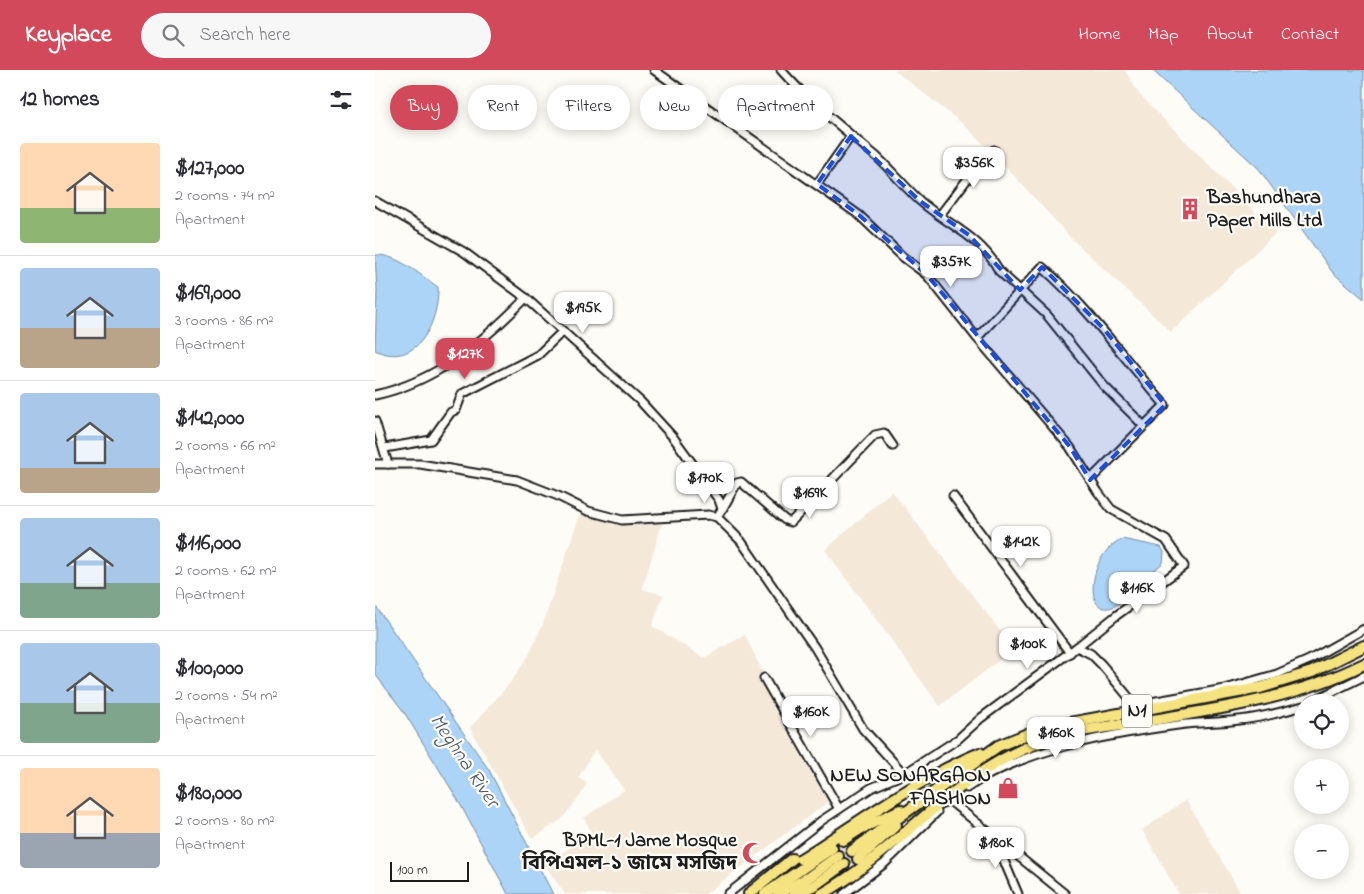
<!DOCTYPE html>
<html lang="en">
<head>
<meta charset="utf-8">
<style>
  :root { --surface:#fff; --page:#f7f7f7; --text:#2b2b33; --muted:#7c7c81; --line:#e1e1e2; --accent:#d1495b }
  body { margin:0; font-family:"Indie Flower","Noto Sans Bengali",sans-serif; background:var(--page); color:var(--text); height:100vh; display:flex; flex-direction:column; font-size:19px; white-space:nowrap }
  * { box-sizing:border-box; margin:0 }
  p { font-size:16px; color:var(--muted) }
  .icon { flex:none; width:28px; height:28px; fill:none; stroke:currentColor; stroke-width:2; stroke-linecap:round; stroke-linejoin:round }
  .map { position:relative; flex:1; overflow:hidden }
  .details { display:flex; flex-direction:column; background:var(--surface); width:375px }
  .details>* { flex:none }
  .guide { position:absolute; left:15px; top:15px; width:475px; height:45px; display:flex; gap:10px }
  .controls { position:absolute; left:919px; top:624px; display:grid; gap:10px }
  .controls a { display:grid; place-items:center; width:55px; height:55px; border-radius:50%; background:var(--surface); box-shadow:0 2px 12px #0003; font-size:25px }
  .scale { position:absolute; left:15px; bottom:12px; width:79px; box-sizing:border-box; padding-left:5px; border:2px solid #1c1c1c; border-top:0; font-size:14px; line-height:18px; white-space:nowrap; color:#1c1c1c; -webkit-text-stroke:4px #fdfcf7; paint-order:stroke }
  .price { position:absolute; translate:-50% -42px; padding:0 11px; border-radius:10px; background:#fff; color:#222; font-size:16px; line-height:32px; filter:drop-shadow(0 1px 2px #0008) }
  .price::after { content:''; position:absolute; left:50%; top:30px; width:15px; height:11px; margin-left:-8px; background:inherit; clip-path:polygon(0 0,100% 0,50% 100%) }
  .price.active { background:var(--accent); color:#fff }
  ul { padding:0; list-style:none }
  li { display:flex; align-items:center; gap:15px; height:125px; padding:0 20px }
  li+li { border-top:1px solid var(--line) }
  li span { display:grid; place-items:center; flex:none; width:140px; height:100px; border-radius:5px; color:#555 }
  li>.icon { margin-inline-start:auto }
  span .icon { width:60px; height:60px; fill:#fffc; stroke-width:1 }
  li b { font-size:21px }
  h2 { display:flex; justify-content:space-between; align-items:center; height:60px; padding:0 20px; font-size:21px }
  .pill { padding:0 18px; border-radius:22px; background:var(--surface); box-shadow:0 2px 12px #0003; font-size:18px; line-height:45px }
  .pill.active { background:var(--accent); color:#fff }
  header { display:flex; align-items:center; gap:30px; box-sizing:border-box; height:70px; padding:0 25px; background:var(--accent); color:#fff }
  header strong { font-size:24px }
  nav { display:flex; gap:28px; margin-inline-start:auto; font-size:18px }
  .search { width:350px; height:45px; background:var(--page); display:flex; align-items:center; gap:12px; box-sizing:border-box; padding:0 18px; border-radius:28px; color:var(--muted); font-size:19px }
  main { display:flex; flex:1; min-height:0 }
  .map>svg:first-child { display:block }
</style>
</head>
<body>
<header>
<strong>Keyplace</strong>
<div class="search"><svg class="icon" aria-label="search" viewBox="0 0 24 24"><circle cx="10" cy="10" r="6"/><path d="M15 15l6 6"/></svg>Search here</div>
<nav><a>Home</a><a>Map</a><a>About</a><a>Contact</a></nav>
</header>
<main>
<section class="details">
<h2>12 homes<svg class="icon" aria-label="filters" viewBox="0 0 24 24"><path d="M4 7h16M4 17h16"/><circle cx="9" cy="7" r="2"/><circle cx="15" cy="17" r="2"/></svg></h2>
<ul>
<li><span style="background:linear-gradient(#ffd9b3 65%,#8fb573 0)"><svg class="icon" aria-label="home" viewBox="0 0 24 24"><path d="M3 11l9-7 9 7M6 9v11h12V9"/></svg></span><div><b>$127,000</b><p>2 rooms · 74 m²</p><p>Apartment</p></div></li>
<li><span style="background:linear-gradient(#a9c7e8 60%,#b9a48a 0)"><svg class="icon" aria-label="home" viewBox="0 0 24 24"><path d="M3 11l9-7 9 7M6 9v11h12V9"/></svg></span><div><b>$169,000</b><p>3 rooms · 86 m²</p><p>Apartment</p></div></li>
<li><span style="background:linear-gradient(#a9c7e8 75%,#b9a48a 0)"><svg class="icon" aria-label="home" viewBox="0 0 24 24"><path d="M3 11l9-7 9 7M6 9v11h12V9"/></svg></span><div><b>$142,000</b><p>2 rooms · 66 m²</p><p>Apartment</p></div></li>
<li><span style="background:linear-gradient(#a9c7e8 65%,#7fa58c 0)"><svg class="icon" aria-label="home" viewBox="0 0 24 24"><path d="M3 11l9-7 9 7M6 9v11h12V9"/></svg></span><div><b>$116,000</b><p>2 rooms · 62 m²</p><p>Apartment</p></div></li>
<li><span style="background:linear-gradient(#a9c7e8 60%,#7fa58c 0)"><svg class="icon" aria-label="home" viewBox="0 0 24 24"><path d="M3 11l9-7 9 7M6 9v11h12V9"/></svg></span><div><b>$100,000</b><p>2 rooms · 54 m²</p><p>Apartment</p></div></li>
<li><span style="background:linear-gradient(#ffd9b3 65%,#9aa5b1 0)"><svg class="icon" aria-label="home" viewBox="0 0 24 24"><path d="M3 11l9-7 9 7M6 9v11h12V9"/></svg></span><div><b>$180,000</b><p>2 rooms · 80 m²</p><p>Apartment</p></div></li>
</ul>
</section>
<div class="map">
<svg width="989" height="824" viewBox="0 0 989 824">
  <rect width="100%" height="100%" fill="#fdfcf7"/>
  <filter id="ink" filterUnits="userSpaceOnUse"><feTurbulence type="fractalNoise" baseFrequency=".02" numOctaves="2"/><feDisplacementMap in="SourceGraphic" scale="10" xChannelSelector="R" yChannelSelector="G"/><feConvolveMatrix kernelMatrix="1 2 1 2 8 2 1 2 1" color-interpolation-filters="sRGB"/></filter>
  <g filter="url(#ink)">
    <g fill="#f4e8d8">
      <polygon points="519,0 750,0 764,24 901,163 796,262 697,169 617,82 588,54"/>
      <polygon points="517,421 639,579 565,636 450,480"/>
      <polygon points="206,441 240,445 237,455 287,454 267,519 288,525 277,556 329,588 370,565 402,632 398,637 453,732 330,824 190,824 170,795 216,762 209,748 249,720 220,679 203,708 212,713 205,726 187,749 159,768 156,767 95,658 136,612 155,583 169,551"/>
      <polygon points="811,730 865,822 864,824 804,824 767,760"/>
    </g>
    <g fill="#acd4f6" stroke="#728a9f">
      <polygon points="777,0 989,0 989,229 958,203 884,99"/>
      <path d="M0 185C22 184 45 205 63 217 64 252 42 300 0 280L2 220Z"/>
      <path d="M747 469 786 477 789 482 788 493C778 501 767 509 758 518 753 523 749 531 742 535 707 554 712 483 747 469Z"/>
      <polygon points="0,535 114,700 178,824 133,824 83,730 29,642 0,604"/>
    </g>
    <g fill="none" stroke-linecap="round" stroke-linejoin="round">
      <g stroke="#dbdad6" stroke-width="10" stroke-dasharray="10 5" stroke-linecap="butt">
        <polyline points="460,781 471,773"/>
        <polyline points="469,794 480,785"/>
      </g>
      <g stroke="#1c1c1c" stroke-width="11">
        <g id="minor">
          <polyline points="279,0 484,145 528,187 552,205 602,268 695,377 723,422 736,439 791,470 809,496 742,545 702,577"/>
          <path d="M406 0C435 33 469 59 502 87 517 101 530 117 545 131 571 154 607 167 624 201L672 245 729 316 769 356"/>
          <polyline points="442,114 476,66"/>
          <polyline points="0,131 89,182 151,228 266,332 298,367 344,430 347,439 342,447"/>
          <polyline points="565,145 600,99 619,80"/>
          <path d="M602 268 667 197C714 238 749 289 790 335L715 410"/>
          <path d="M0 325C61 312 109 271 151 228"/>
          <polyline points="0,351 13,394"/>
          <polyline points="10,378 56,370 76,342 81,340 87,324 163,285 188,261"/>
          <polyline points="0,394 45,394 142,410 183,426 213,441 247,450 333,445 342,447 366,471 440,578 488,659 529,704"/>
          <polyline points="578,426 695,583"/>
          <polyline points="348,438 362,413 366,412 410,450 416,452 500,365 509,363 518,376"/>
          <polyline points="389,608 464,739"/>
          <polyline points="936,632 989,606"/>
          <path d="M592 718C647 679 737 664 803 655 823 652 844 653 864 650 886 648 907 642 928 636"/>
          <polyline points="575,731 690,824"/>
          <polyline points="619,767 643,824"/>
          <polyline points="353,824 446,751 496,718 529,704 583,669 606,648 702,577 716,584 727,595 756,630 770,633 850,619 902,604 934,590 989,559"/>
          <polyline points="469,824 510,793 562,742"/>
        </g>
      </g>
      <g stroke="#1c1c1c" stroke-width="14">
        <g id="highway">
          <polyline points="468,770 485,759 525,740"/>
          <polyline points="477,781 623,676 660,661 695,653 885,618 937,602 989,576"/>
          <path d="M426 789C485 752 540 710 605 683"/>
          <polyline points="483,789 521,755"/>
          <polyline points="374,824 417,789"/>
          <polyline points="390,824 457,778"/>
          <polyline points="404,824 434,807 463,786"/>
          <polyline points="420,824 440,815 469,794"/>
          <path d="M447 824C524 781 578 704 663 673 693 661 727 658 759 653 837 640 917 630 989 594"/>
        </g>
      </g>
      <use href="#minor" stroke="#fdfcf7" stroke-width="7"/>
      <use href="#highway" stroke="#f5e382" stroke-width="10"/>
    </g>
  </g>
  <path fill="#1d4ed8" fill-opacity="0.2" stroke="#1d4ed8" stroke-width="4" stroke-dasharray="10 6" stroke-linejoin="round" d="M476 66 545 131 594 165 645 220 667 197 729 259 790 335 715 410 695 377 552 205 484 145 442 114Z"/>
  <defs>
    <g id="building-bare" transform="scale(1.725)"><path d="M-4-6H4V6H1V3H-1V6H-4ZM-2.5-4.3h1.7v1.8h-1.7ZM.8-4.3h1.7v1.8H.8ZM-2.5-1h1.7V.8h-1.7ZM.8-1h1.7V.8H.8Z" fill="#d1495b" stroke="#fdfcf7" stroke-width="2.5" paint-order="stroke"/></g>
    <g id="shop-bare" transform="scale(1.725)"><path d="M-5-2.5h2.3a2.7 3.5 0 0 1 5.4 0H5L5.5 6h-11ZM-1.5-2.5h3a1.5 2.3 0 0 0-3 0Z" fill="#d1495b" stroke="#fdfcf7" stroke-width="2.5" paint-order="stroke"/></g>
    <g id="mosque-bare" transform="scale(1.725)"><path d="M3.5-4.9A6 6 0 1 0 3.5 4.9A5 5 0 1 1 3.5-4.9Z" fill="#d1495b" stroke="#fdfcf7" stroke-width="2.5" paint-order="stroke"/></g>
  </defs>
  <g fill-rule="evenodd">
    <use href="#building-bare" x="815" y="139"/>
    <use href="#shop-bare" x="633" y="718"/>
    <use href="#mosque-bare" x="378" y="783"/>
  </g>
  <g text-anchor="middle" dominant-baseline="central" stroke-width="4.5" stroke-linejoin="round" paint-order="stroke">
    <rect fill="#fdfcf7" stroke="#605f5e" stroke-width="1" x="747" y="624.5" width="30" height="33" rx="4"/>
    <g font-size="19" font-weight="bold" fill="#1c1c1c">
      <text x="762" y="641">N1</text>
    </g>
    <g font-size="20" font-weight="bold" fill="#1c1c1c" stroke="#fdfcf7" text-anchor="end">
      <text x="832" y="128" text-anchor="start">Bashundhara<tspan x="832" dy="23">Paper Mills Ltd</tspan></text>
      <text x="616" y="706">NEW SONARGAON<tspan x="616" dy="23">FASHION</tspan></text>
      <text x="362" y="771">BPML-1 Jame Mosque<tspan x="362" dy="23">বিপিএমল-১ জামে মসজিদ</tspan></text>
    </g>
    <g font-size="21" font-style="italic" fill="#4e5c68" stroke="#fdfcf7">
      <text transform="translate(89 691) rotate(56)">Meghna River</text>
    </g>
  </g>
</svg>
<div class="controls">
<a><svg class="icon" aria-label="locate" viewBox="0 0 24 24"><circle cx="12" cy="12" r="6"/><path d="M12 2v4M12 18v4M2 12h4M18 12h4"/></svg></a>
<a>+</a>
<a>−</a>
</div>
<div class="scale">100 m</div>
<b class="price" style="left:599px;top:119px">$356K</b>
<b class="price" style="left:576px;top:218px">$357K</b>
<b class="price" style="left:208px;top:264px">$195K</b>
<b class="price active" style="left:90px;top:310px">$127K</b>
<b class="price" style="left:330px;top:434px">$170K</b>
<b class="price" style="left:435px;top:449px">$169K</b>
<b class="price" style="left:646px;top:498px">$142K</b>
<b class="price" style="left:762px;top:544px">$116K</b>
<b class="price" style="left:653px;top:600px">$100K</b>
<b class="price" style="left:436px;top:668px">$160K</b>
<b class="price" style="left:681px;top:689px">$160K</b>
<b class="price" style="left:621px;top:799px">$180K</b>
<div class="guide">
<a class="pill active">Buy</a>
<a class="pill">Rent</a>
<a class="pill">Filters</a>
<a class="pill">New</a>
<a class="pill">Apartment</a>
</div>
</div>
</main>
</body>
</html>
